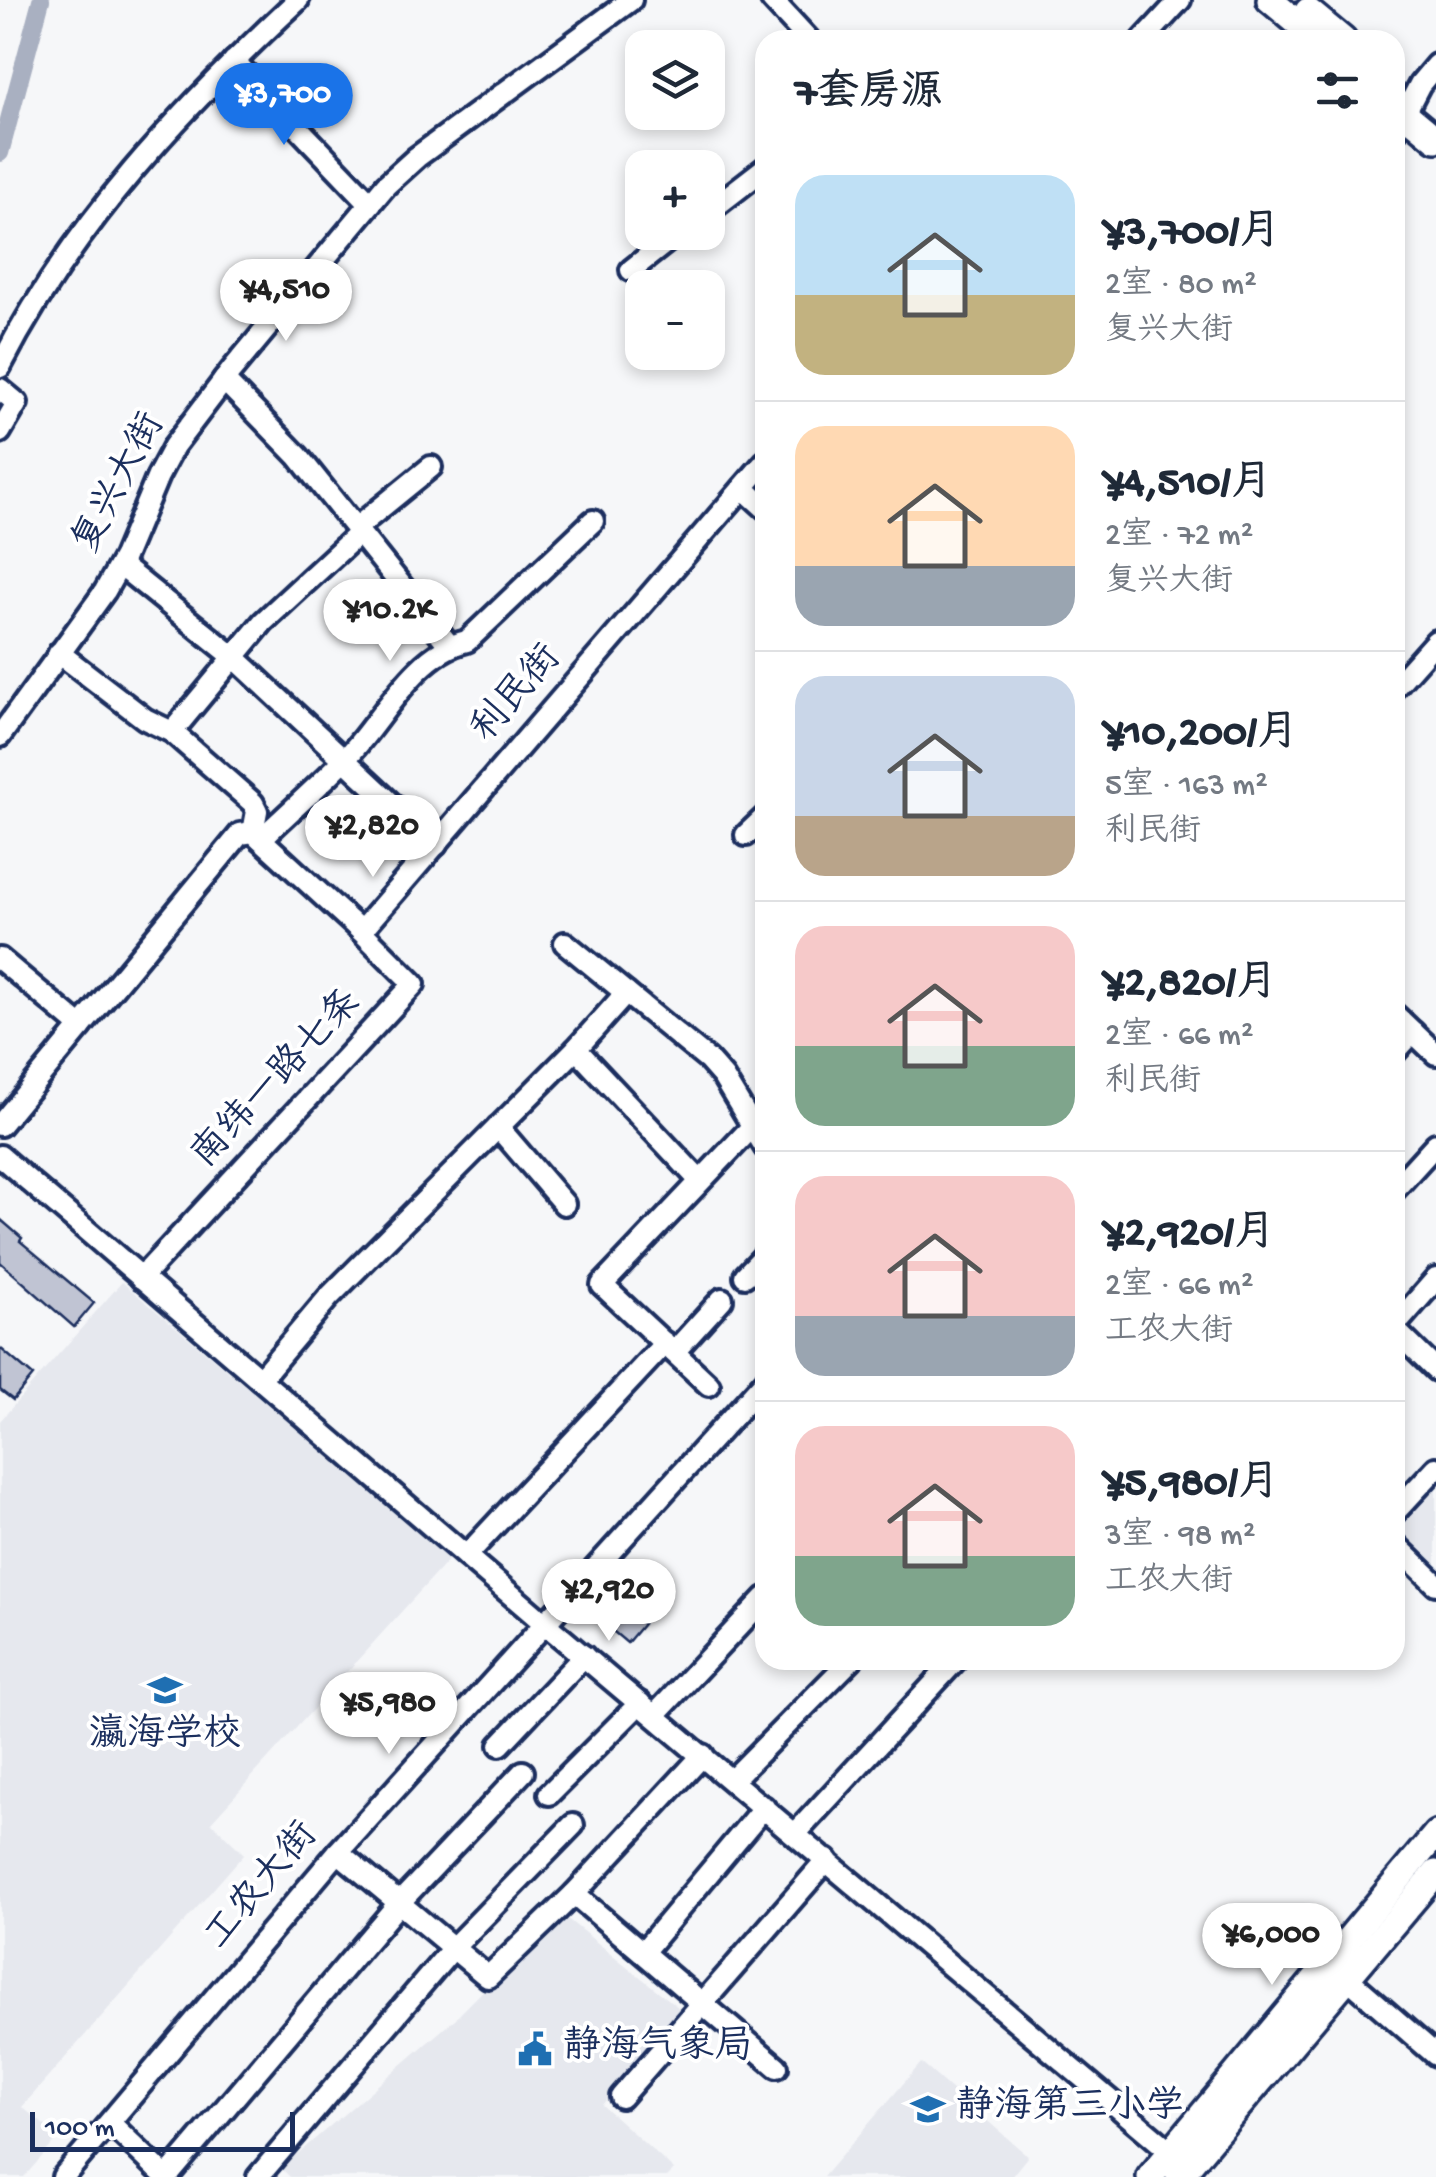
<!DOCTYPE html>
<html lang="zh">
<head>
<meta charset="utf-8">
<style>
  :root { --surface:#fff; --page:#f2f2f3; --text:#1f2937; --muted:#747a83; --line:#e0e1e3; --accent:#1a73e8 }
  body { margin:0; font-family:"Gochi Hand","LXGW WenKai TC",sans-serif; background:var(--page); color:var(--text); height:100vh; display:flex; flex-direction:column; font-size:38px; white-space:nowrap }
  * { box-sizing:border-box; margin:0 }
  p { font-size:32px; color:var(--muted) }
  .icon { flex:none; width:55px; height:55px; fill:none; stroke:currentColor; stroke-width:2; stroke-linecap:round; stroke-linejoin:round }
  .map { position:relative; flex:1; overflow:hidden }
  .sheet { position:absolute; left:755px; top:30px; width:650px; height:1640px; display:flex; flex-direction:column; background:var(--surface); border-radius:30px; box-shadow:0 5px 15px #0003 }
  .sheet>* { flex:none }
  .buttons { position:absolute; left:625px; top:30px; display:grid; gap:20px }
  .buttons a { display:grid; place-items:center; width:100px; height:100px; border-radius:20px; background:var(--surface); box-shadow:0 5px 15px #0003; font-size:50px }
  .scale { position:absolute; left:30px; bottom:25px; width:265px; box-sizing:border-box; padding-left:10px; border:5px solid #1b2f5e; border-top:0; font-size:28px; line-height:35px; white-space:nowrap; color:#1b2f5e; -webkit-text-stroke:8px #fff; paint-order:stroke }
  .price { position:absolute; translate:-50% -85px; padding:0 22px; border-radius:35px; background:#fff; color:#222; font-size:32px; line-height:65px; filter:drop-shadow(0 2px 5px #0008) }
  .price::after { content:''; position:absolute; left:50%; top:60px; width:30px; height:22px; margin-left:-15px; background:inherit; clip-path:polygon(0 0,100% 0,50% 100%) }
  .price.selected { background:var(--accent); color:#fff }
  ul { padding:0; list-style:none }
  li { display:flex; align-items:center; gap:30px; height:250px; padding:0 40px }
  li+li { border-top:2px solid var(--line) }
  li span { display:grid; place-items:center; flex:none; width:280px; height:200px; border-radius:30px; color:#555 }
  li>.icon { margin-inline-start:auto }
  span .icon { width:120px; height:120px; fill:#fffc; stroke-width:1 }
  li b { font-size:42px }
  h2 { display:flex; justify-content:space-between; align-items:center; height:120px; padding:0 40px; font-size:42px }
  .map>svg:first-child { display:block }
</style>
</head>
<body>
<div class="map">
<svg width="1436" height="2177" viewBox="0 0 1436 2177">
  <rect width="100%" height="100%" fill="#f6f7f9"/>
  <filter id="ink" filterUnits="userSpaceOnUse"><feTurbulence type="fractalNoise" baseFrequency=".01" numOctaves="2"/><feDisplacementMap in="SourceGraphic" scale="20" xChannelSelector="R" yChannelSelector="G"/><feConvolveMatrix kernelMatrix="1 2 1 2 8 2 1 2 1" color-interpolation-filters="sRGB"/></filter>
  <g filter="url(#ink)">
    <g fill="#e6e8ee">
      <polygon points="122,1282 450,1558 211,1822 244,1854 22,2107 59,2137 24,2177 0,2177 0,1421"/>
      <polygon points="1436,1480 1436,1577 1395,1538 1395,1524"/>
      <polygon points="560,1913 683,2011 602,2105 674,2170 667,2177 290,2177 281,2168 455,2019"/>
      <polygon points="921,2063 1028,2156 1011,2177 823,2177"/>
    </g>
    <g fill="none" stroke-linecap="round" stroke-linejoin="round">
      <polyline stroke="#a9b0c1" stroke-width="18" points="0,153 41,0"/>
    </g>
    <g fill="#c0c4d3" stroke="#1b2f5e" stroke-width="2.5">
      <polygon points="0,1219 22,1238 20,1241 94,1303 74,1327 0,1262"/>
      <polygon points="0,1348 33,1376 13,1400 0,1390"/>
      <polygon points="597,1586 643,1624 627,1643 582,1605"/>
    </g>
    <g fill="none" stroke-linecap="round" stroke-linejoin="round">
      <g stroke="#1b2f5e" stroke-width="28">
        <g id="minor">
          <polyline points="772,0 809,40"/>
          <polyline points="1143,40 1180,0"/>
          <polyline points="234,61 369,202"/>
          <polyline points="1395,132 1420,84 1436,65"/>
          <polyline points="708,212 765,168"/>
          <polyline points="631,270 679,232"/>
          <path d="M0 367C72 225 183 107 298 0"/>
          <polyline points="224,380 298,456 449,645"/>
          <polyline points="0,389 17,403 0,432"/>
          <polyline points="743,488 765,508"/>
          <polyline points="356,528 431,467"/>
          <polyline points="120,565 234,657 436,845"/>
          <polyline points="59,653 145,719 172,732 253,803 257,811 253,832"/>
          <polyline points="1395,687 1436,641"/>
          <polyline points="172,732 263,622 359,533"/>
          <polyline points="0,736 105,591 124,557 158,476 174,446 231,371 386,185 417,157 631,0"/>
          <polyline points="746,835 765,817"/>
          <path d="M261 839C289 812 319 786 346 758 382 721 414 653 467 641L593 521"/>
          <polyline points="565,943 708,1060 723,1077 765,1147"/>
          <polyline points="0,959 81,1027"/>
          <polyline points="1395,1015 1436,1054"/>
          <polyline points="576,1049 700,1181"/>
          <polyline points="1395,1052 1413,1032"/>
          <polyline points="0,1125 240,834 253,832 361,931 765,462"/>
          <polyline points="498,1127 564,1204"/>
          <polyline points="0,1156 544,1623 1183,2162"/>
          <polyline points="1395,1189 1436,1144"/>
          <polyline points="745,1276 765,1255"/>
          <polyline points="141,1278 414,984 361,931"/>
          <polyline points="1401,1319 1436,1279"/>
          <polyline points="1395,1330 1436,1370"/>
          <polyline points="674,1352 722,1299"/>
          <polyline points="260,1379 328,1298 576,1049 626,993"/>
          <polyline points="709,1385 602,1285 751,1128"/>
          <polyline points="1395,1512 1436,1468"/>
          <polyline points="1395,1544 1436,1584"/>
          <polyline points="466,1556 665,1343"/>
          <polyline points="655,1715 765,1598"/>
          <polyline points="500,1745 584,1656"/>
          <polyline points="732,1780 851,1660"/>
          <polyline points="549,1794 640,1703"/>
          <polyline points="796,1833 956,1660"/>
          <polyline points="338,1852 488,1977 574,1894 703,1755"/>
          <polyline points="574,1894 777,2067"/>
          <polyline points="643,1952 764,1807"/>
          <polyline points="1338,1970 1436,2055"/>
          <polyline points="621,2097 827,1860"/>
          <polyline points="110,2123 166,2177"/>
          <polyline points="63,2177 338,1852 765,1381"/>
          <polyline points="167,2177 399,1903 523,1772"/>
          <polyline points="258,2177 453,1948 573,1825"/>
        </g>
      </g>
      <g stroke="#1b2f5e" stroke-width="32">
        <g id="major">
          <polyline points="1270,0 1318,40"/>
          <polyline points="1308,11 1343,40"/>
          <polyline points="1395,105 1436,139"/>
          <polyline points="1150,2177 1436,1834"/>
          <polyline points="1179,2177 1436,1873"/>
        </g>
      </g>
      <use href="#minor" stroke="#fff" stroke-width="20"/>
      <use href="#major" stroke="#fff" stroke-width="25"/>
    </g>
  </g>
  <defs>
    <g id="school-bare" transform="scale(2.7)"><path d="M0-5L7-2L0 1L-7-2ZM-4 1L0 2.5L4 1V4Q0 6-4 4Z" fill="#1f6fb2" stroke="#fff" stroke-width="2.5" paint-order="stroke"/></g>
    <g id="civic-bare" transform="scale(2.7)"><path d="M-.6-6.5H3V-4.5H.6V-3L4-1V1h2V6H-6V1h2V-1L-.6-3ZM-1.2 2.5V6h2.4V2.5Z" fill="#1f6fb2" stroke="#fff" stroke-width="2.5" paint-order="stroke"/></g>
  </defs>
  <g fill-rule="evenodd">
    <use href="#school-bare" x="165" y="1690"/>
    <use href="#civic-bare" x="535" y="2049"/>
    <use href="#school-bare" x="928" y="2109"/>
  </g>
  <g text-anchor="middle" dominant-baseline="central" stroke-width="8" stroke-linejoin="round" paint-order="stroke">
    <g font-size="38" fill="#1b2f5e" stroke="#fff">
      <text transform="translate(121 484) rotate(-62)">复兴大街</text>
      <text transform="translate(518 695) rotate(-49)">利民街</text>
      <text transform="translate(278 1080) rotate(-47)">南纬一路七条</text>
      <text transform="translate(263 1887) rotate(-50)">工农大街</text>
    </g>
    <g font-size="38" fill="#1b2f5e" stroke="#fff" text-anchor="start">
      <text x="165" y="1737" text-anchor="middle">瀛海学校</text>
      <text x="563" y="2049">静海气象局</text>
      <text x="956" y="2109">静海第三小学</text>
    </g>
  </g>
</svg>
<div class="buttons">
<a><svg class="icon" aria-label="layers" viewBox="0 0 24 24"><path d="M12 4l9 5-9 5-9-5zM3 14l9 5 9-5"/></svg></a>
<a>+</a>
<a>−</a>
</div>
<div class="scale">100 m</div>
<b class="price selected" style="left:284px;top:148px">¥3,700</b>
<b class="price" style="left:286px;top:344px">¥4,510</b>
<b class="price" style="left:390px;top:664px">¥10.2K</b>
<b class="price" style="left:373px;top:880px">¥2,820</b>
<b class="price" style="left:609px;top:1644px">¥2,920</b>
<b class="price" style="left:389px;top:1757px">¥5,980</b>
<b class="price" style="left:1272px;top:1988px">¥6,000</b>
<section class="sheet">
<h2>7套房源<svg class="icon" aria-label="filters" viewBox="0 0 24 24"><path d="M4 7h16M4 17h16"/><circle cx="9" cy="7" r="2"/><circle cx="15" cy="17" r="2"/></svg></h2>
<ul>
<li><span style="background:linear-gradient(#bfe0f5 60%,#c2b280 0)"><svg class="icon" aria-label="home" viewBox="0 0 24 24"><path d="M3 11l9-7 9 7M6 9v11h12V9"/></svg></span><div><b>¥3,700/月</b><p>2室 · 80 m²</p><p>复兴大街</p></div></li>
<li><span style="background:linear-gradient(#ffd9b3 70%,#9aa5b1 0)"><svg class="icon" aria-label="home" viewBox="0 0 24 24"><path d="M3 11l9-7 9 7M6 9v11h12V9"/></svg></span><div><b>¥4,510/月</b><p>2室 · 72 m²</p><p>复兴大街</p></div></li>
<li><span style="background:linear-gradient(#c9d6e8 70%,#b9a48a 0)"><svg class="icon" aria-label="home" viewBox="0 0 24 24"><path d="M3 11l9-7 9 7M6 9v11h12V9"/></svg></span><div><b>¥10,200/月</b><p>5室 · 163 m²</p><p>利民街</p></div></li>
<li><span style="background:linear-gradient(#f6c9c9 60%,#7fa58c 0)"><svg class="icon" aria-label="home" viewBox="0 0 24 24"><path d="M3 11l9-7 9 7M6 9v11h12V9"/></svg></span><div><b>¥2,820/月</b><p>2室 · 66 m²</p><p>利民街</p></div></li>
<li><span style="background:linear-gradient(#f6c9c9 70%,#9aa5b1 0)"><svg class="icon" aria-label="home" viewBox="0 0 24 24"><path d="M3 11l9-7 9 7M6 9v11h12V9"/></svg></span><div><b>¥2,920/月</b><p>2室 · 66 m²</p><p>工农大街</p></div></li>
<li><span style="background:linear-gradient(#f6c9c9 65%,#7fa58c 0)"><svg class="icon" aria-label="home" viewBox="0 0 24 24"><path d="M3 11l9-7 9 7M6 9v11h12V9"/></svg></span><div><b>¥5,980/月</b><p>3室 · 98 m²</p><p>工农大街</p></div></li>
</ul>
</section>
</div>
</body>
</html>
